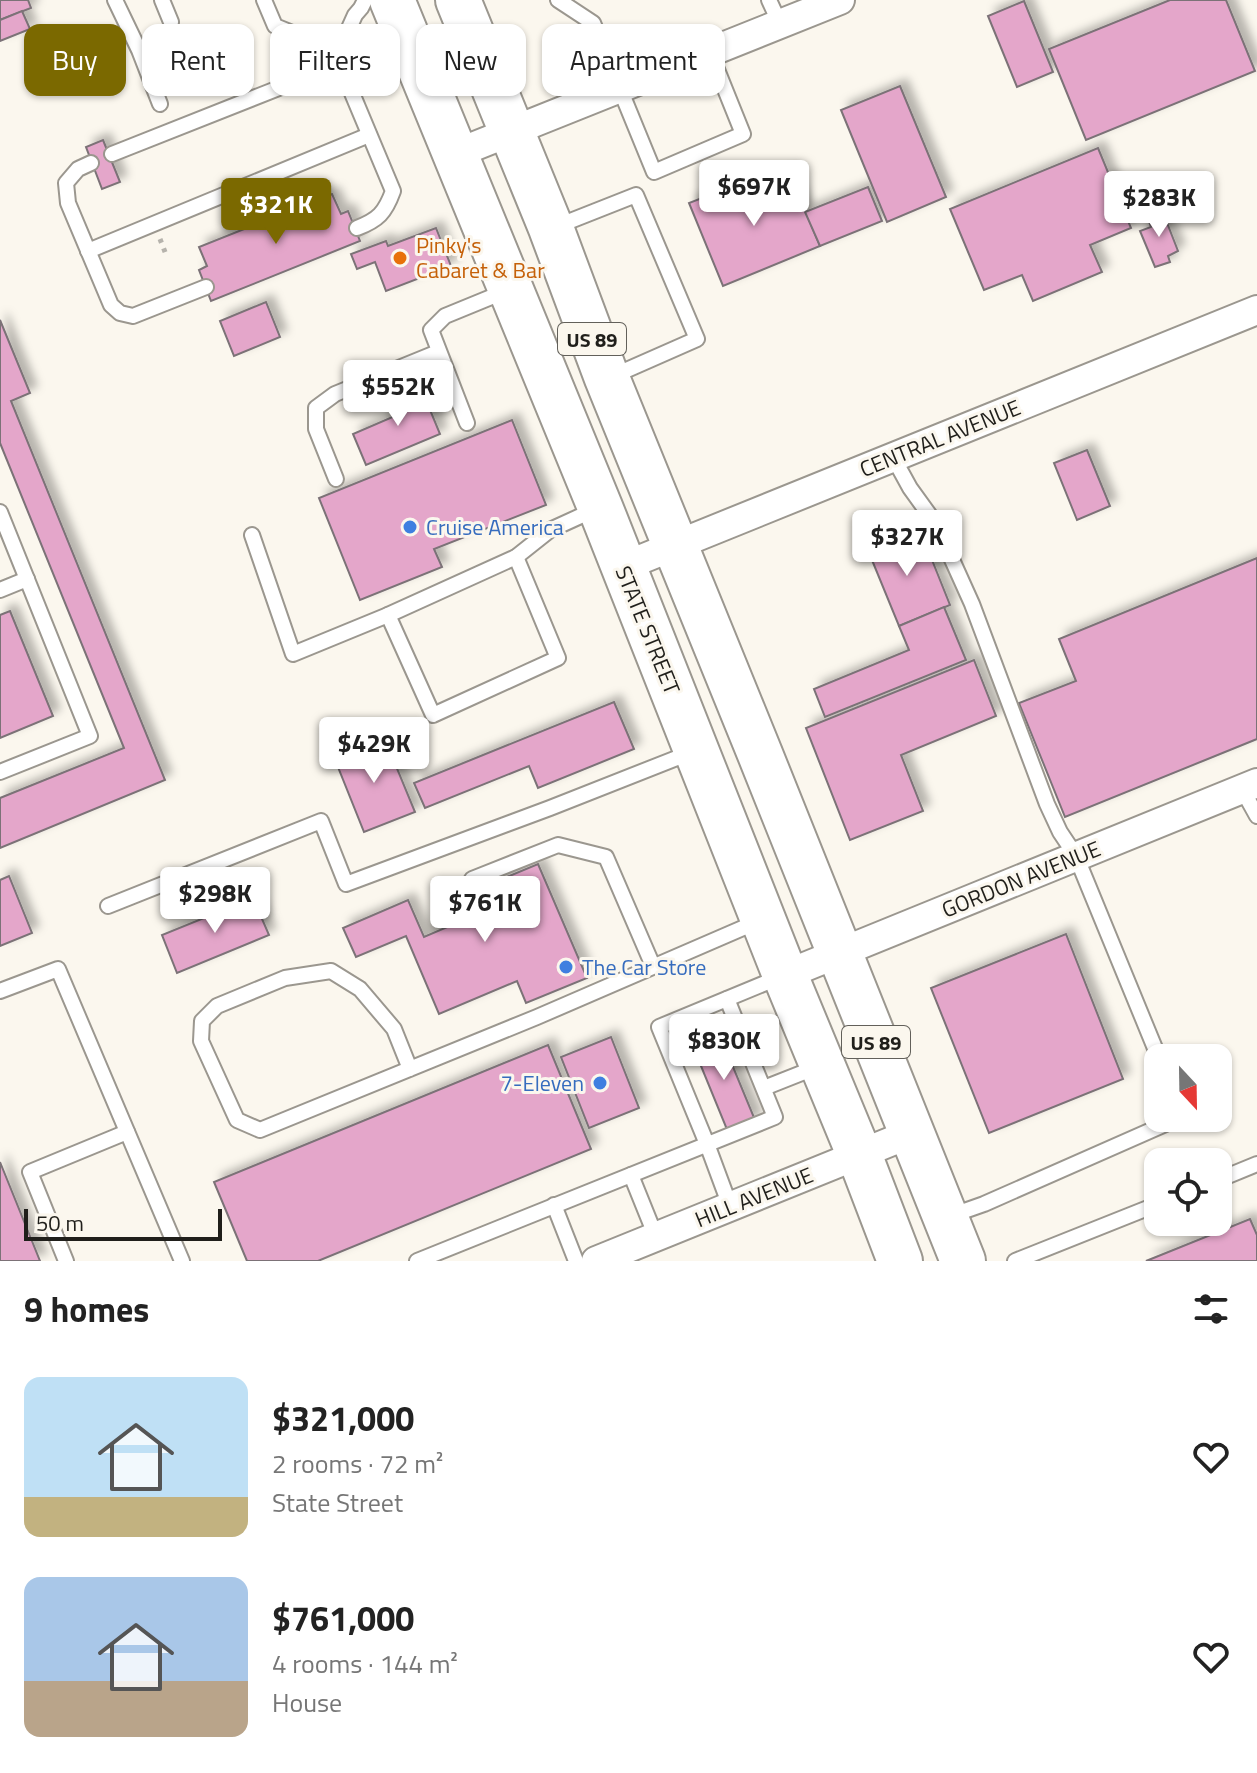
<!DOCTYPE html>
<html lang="en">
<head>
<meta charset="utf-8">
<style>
  :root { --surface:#fff; --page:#f6f6f6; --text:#222; --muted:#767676; --accent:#7b6900 }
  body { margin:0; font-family:"Titillium Web",sans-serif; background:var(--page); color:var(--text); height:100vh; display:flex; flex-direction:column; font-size:30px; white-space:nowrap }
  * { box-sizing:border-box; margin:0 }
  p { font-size:26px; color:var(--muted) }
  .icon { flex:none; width:44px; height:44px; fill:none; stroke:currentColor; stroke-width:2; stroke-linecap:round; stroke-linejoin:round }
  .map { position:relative; height:1261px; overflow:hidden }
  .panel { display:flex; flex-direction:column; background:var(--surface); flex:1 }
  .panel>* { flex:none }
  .top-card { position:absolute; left:24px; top:24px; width:800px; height:72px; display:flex; gap:16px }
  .needle { width:52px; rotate:158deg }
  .tools { position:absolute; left:1144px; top:1044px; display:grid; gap:16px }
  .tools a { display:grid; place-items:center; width:88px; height:88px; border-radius:16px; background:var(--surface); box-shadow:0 2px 6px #0004; font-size:40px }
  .scale { position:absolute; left:24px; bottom:20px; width:198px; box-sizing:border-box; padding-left:8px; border:4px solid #201f1b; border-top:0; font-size:22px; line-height:28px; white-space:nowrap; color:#201f1b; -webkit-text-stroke:6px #fbf7ee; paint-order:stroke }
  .price { position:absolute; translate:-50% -68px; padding:0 18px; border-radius:8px; background:#fff; color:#222; font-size:26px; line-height:52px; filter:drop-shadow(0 2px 4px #0008) }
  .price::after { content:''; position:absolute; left:50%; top:48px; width:24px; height:18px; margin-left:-12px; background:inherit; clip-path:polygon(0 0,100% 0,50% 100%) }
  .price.current { background:var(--accent); color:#fff }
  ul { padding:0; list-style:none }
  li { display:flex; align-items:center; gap:24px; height:200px; padding:0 24px }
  li span { display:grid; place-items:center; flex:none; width:224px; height:160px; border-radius:16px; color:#555 }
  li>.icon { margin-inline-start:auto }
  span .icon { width:96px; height:96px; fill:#fffc; stroke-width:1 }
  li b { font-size:34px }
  h2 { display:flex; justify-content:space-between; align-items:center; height:96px; padding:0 24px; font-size:34px }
  .tag { padding:0 28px; border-radius:16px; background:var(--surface); box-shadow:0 2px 6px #0004; font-size:28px; line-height:72px }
  .tag.current { background:var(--accent); color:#fff }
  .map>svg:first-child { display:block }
</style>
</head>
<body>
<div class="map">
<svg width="1257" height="1261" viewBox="0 0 1257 1261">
  <defs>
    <filter id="shadow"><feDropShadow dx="7" dy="-7" stdDeviation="4" flood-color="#0004"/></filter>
  </defs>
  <rect width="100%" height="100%" fill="#fbf7ee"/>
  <g fill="#e4a6ca" stroke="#7b7277" stroke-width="2" filter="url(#shadow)">
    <polygon points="0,0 28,0 31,8 0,20"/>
    <polygon points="1170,0 1226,0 1255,71 1086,140 1049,49"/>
    <polygon points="1024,1 1053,72 1017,87 988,16"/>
    <polygon points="22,11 30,29 0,41 0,20"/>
    <polygon points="900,86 946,197 887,222 841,110"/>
    <polygon points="103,140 120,182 102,189 86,147"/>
    <polygon points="1098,148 1131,228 1090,245 1102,272 1033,301 1022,275 984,290 950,209"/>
    <polygon points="790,174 820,246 723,286 689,203 730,187 734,197"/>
    <polygon points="868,187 882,221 820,246 805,212"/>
    <polygon points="332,194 341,214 348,211 360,241 211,301 199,270 207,266 199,247"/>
    <polygon points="1162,210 1178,251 1168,256 1170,262 1155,267 1140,231 1151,227 1147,216"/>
    <polygon points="436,228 451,266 386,291 375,262 357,269 351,254 386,241 388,246"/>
    <polygon points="266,302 280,337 234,356 220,321"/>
    <polygon points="0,320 30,393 11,401 165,780 0,848 0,798 124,748 0,443"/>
    <polygon points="421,388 440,434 366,465 353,434 395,416 389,401"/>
    <polygon points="512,420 546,505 434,549 442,567 360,600 319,498"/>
    <polygon points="1087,450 1110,506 1077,520 1054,463"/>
    <polygon points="895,531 902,549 924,540 950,605 899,626 865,543"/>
    <polygon points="1257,558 1257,739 1065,817 1019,703 1076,681 1059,639"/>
    <polygon points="944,607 966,660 825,717 814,689 909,650 899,626"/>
    <polygon points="10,611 53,716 0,738 0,615"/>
    <polygon points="974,660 996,716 901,755 923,811 850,840 806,728"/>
    <polygon points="614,702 634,749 538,788 529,766 425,808 414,783"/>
    <polygon points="384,737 415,812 364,832 334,757"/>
    <polygon points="538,864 587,978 526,1003 517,981 439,1014 406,936 356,957 343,928 408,900 424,937 492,908 483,887"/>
    <polygon points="9,876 32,933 0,946 0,880"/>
    <polygon points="253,898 269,935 177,973 162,935"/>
    <polygon points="1066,934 1123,1079 989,1133 931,988"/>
    <polygon points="719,1033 755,1120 728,1132 692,1044"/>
    <polygon points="611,1037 639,1108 589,1128 561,1057"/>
    <polygon points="548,1045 591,1149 318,1261 247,1261 214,1182"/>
    <polygon points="0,1162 40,1261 0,1261"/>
    <polygon points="1250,1219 1257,1235 1257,1261 1146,1261"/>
  </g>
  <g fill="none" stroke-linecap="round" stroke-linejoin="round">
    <g stroke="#9b978f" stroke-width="18">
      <g id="service">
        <polyline points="115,0 139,50 160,104"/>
        <polyline points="162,0 171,22"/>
        <path d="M264 0 275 26 334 50 393 191C385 213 378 220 357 228"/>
        <polyline points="365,0 361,8 355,15 341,46 375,38 403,44"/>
        <polyline points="558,0 593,23 654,172 743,134 710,52"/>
        <polyline points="769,0 780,24"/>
        <polyline points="112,154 289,84 314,70 334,50 341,46"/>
        <polyline points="91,163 78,169 66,183 68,203 111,305 120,313 133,316 206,287"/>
        <polyline points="555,227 636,195 697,339 613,376"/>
        <polyline points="88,251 369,135"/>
        <polyline points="467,423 431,330 445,316 506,291"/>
        <polyline points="893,457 910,488 936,524 972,604 1047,804 1060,832 1076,856 1159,1058"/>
        <polyline points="336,479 316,429 316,408 335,394 438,352"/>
        <polyline points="0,512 90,736 0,772"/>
        <polyline points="252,535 293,654 388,615 516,557 550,530 596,509"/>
        <polyline points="0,590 27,579"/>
        <polyline points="388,615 433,715 558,658 516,557"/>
        <polyline points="1242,789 1257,816"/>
        <polyline points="472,879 558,845 606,857 653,966"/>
        <polyline points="108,906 321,821 346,884 550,808 692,752"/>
        <polyline points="0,991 58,969 182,1261"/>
        <polyline points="410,1069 394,1029 360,989 331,971 285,978 217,1006 202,1021 201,1041 237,1120 260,1130 537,1017 759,921"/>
        <polyline points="764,1088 817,1067"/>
        <polyline points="631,1175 656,1237"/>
        <polyline points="1218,1180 1257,1164"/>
        <polyline points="554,1205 576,1261"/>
        <polyline points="730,1206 707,1144 659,1027 780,977"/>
        <polyline points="950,1216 984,1204 1179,1118"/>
        <polyline points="66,1261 30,1172 127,1132"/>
        <polyline points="417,1261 775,1117 727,999"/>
        <polyline points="1015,1261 1158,1204"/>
      </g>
    </g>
    <g stroke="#9b978f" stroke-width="32">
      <g id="minor">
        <polyline points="455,154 840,0"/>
        <polyline points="622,567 1257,310"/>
        <polyline points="785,975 1257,783"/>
        <polyline points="596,1261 912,1133"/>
      </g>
    </g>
    <g stroke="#9b978f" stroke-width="48">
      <g id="primary">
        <polyline points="392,0 600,507 785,975 859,1154 900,1261"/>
        <polyline points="458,0 551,228 607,378 760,754 963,1261"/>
      </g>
    </g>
    <polyline stroke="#b6b3ac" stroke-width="5" stroke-dasharray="4 6" stroke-linecap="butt" points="160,239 167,257"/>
    <use href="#service" stroke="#fff" stroke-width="14"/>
    <use href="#minor" stroke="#fff" stroke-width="28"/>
    <use href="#primary" stroke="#fff" stroke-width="44"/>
  </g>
  <circle fill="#e8710a" stroke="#fbf7ee" stroke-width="3" cx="400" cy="258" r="8"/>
  <g fill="#3f7fe0" stroke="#fbf7ee" stroke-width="3">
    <circle cx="410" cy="527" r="8"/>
    <circle cx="566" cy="967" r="8"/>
    <circle cx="600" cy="1083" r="8"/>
  </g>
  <g text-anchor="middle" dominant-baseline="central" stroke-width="6" stroke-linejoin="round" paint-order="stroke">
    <g fill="#fbf7ee" stroke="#62605a" stroke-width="2">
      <rect x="558" y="323" width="68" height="32" rx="6"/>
      <rect x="842" y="1026" width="68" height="32" rx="6"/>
    </g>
    <g font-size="20" font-weight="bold" fill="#201f1b">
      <text x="592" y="339">US 89</text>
      <text x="876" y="1042">US 89</text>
    </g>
    <g font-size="22" fill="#c56008" stroke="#fbf7ee" text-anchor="start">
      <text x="416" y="245">Pinky's<tspan x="416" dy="25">Cabaret &amp; Bar</tspan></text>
    </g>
    <g font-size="22" fill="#201f1b" stroke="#fbf7ee">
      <text transform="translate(940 438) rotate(-22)">CENTRAL AVENUE</text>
      <text transform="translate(648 630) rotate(68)">STATE STREET</text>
      <text transform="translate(1021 879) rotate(-22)">GORDON AVENUE</text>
      <text transform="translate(754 1197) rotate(-22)">HILL AVENUE</text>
    </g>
    <g font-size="22" fill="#366cbe" stroke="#fbf7ee" text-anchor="start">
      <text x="426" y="527">Cruise America</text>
      <text x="582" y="967">The Car Store</text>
      <text x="584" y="1083" text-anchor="end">7-Eleven</text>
    </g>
  </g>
</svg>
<div class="tools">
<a><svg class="needle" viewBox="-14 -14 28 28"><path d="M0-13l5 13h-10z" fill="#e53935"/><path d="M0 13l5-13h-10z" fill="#767676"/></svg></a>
<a><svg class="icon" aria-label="locate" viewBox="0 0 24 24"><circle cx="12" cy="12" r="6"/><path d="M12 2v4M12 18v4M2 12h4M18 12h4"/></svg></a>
</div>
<div class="scale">50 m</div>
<b class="price" style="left:754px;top:228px">$697K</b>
<b class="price" style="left:1159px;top:239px">$283K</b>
<b class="price current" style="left:276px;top:246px">$321K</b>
<b class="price" style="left:398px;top:428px">$552K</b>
<b class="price" style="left:907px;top:578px">$327K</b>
<b class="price" style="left:374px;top:785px">$429K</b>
<b class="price" style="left:215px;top:935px">$298K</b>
<b class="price" style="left:485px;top:944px">$761K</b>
<b class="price" style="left:724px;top:1082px">$830K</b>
<div class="top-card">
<a class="tag current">Buy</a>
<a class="tag">Rent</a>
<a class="tag">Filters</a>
<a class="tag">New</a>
<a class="tag">Apartment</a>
</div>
</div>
<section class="panel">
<h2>9 homes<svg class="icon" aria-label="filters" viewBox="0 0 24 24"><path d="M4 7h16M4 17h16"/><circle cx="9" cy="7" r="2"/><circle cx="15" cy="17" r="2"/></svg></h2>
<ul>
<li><span style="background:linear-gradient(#bfe0f5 75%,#c2b280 0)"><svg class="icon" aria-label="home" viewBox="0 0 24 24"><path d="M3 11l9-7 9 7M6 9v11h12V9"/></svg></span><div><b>$321,000</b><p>2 rooms · 72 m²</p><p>State Street</p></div><svg class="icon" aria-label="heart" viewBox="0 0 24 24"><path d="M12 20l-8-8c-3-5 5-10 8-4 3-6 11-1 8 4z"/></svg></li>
<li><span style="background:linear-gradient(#a9c7e8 65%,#b9a48a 0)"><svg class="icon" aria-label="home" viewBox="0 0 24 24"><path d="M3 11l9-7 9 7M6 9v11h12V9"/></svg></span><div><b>$761,000</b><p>4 rooms · 144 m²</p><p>House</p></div><svg class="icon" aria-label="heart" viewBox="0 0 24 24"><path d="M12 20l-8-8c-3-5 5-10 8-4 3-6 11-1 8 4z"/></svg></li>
</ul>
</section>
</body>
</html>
